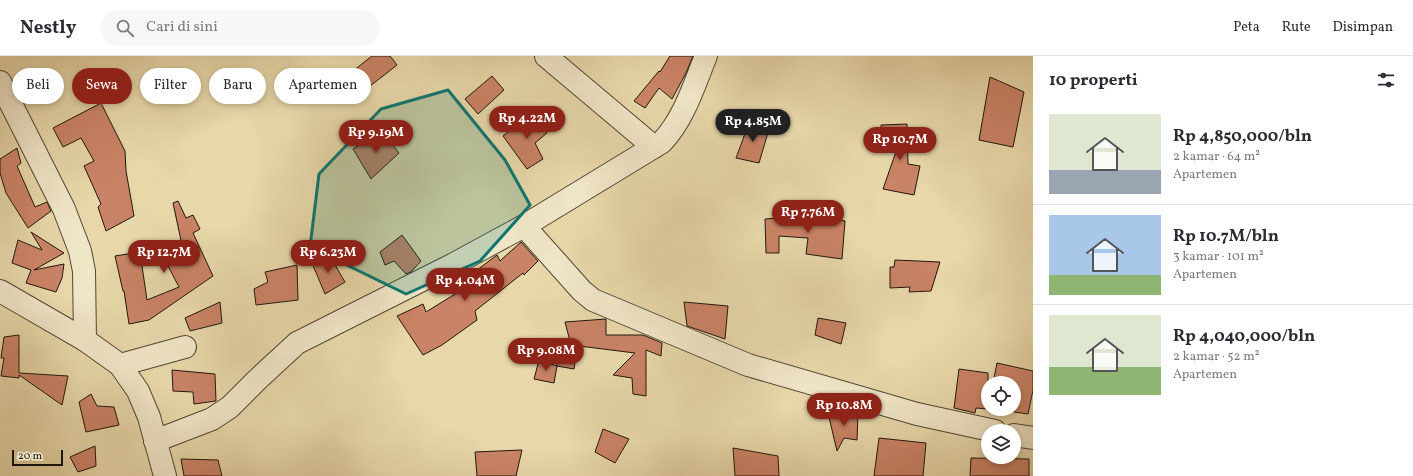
<!DOCTYPE html>
<html lang="id">
<head>
<meta charset="utf-8">
<style>
  :root { --surface:#fff; --page:#f7f7f7; --text:#2b2b33; --muted:#7c7c81; --line:#e1e1e2; --accent:#8f2418 }
  body { margin:0; font-family:Vollkorn,serif; background:var(--page); color:var(--text); height:100vh; display:flex; flex-direction:column; font-size:15px; white-space:nowrap }
  * { box-sizing:border-box; margin:0 }
  p { font-size:13px; color:var(--muted) }
  .icon { flex:none; width:22px; height:22px; fill:none; stroke:currentColor; stroke-width:2; stroke-linecap:round; stroke-linejoin:round }
  .map { position:relative; flex:1; overflow:hidden }
  .panel { display:flex; flex-direction:column; background:var(--surface); width:380px }
  .panel>* { flex:none }
  .banner { position:absolute; left:12px; top:12px; width:380px; height:36px; display:flex; gap:8px }
  .controls { position:absolute; left:981px; top:320px; display:grid; gap:8px }
  .controls a { display:grid; place-items:center; width:40px; height:40px; border-radius:50%; background:var(--surface); box-shadow:0 2px 6px #0003; font-size:20px }
  .scale { position:absolute; left:12px; bottom:10px; width:51px; box-sizing:border-box; padding-left:4px; border:2px solid #21160e; border-top:0; font-size:11px; line-height:14px; white-space:nowrap; color:#21160e; -webkit-text-stroke:3px #efe5c7; paint-order:stroke }
  .price { position:absolute; translate:-50% -34px; padding:0 9px; border-radius:14px; background:var(--accent); color:#fff; font-size:13px; line-height:26px; filter:drop-shadow(0 1px 2px #0008) }
  .price::after { content:''; position:absolute; left:50%; top:24px; width:12px; height:9px; margin-left:-6px; background:inherit; clip-path:polygon(0 0,100% 0,50% 100%) }
  .price.active { background:#222; color:#fff }
  ul { padding:0; list-style:none }
  li { display:flex; align-items:center; gap:12px; height:100px; padding:0 16px }
  li+li { border-top:1px solid var(--line) }
  li span { display:grid; place-items:center; flex:none; width:112px; height:80px; border-radius:0px; color:#555 }
  li>.icon { margin-inline-start:auto }
  span .icon { width:48px; height:48px; fill:#fffc; stroke-width:1 }
  li b { font-size:17px }
  h2 { display:flex; justify-content:space-between; align-items:center; height:48px; padding:0 16px; font-size:17px }
  .chip { padding:0 14px; border-radius:18px; background:var(--surface); box-shadow:0 2px 6px #0003; font-size:14px; line-height:36px }
  .chip.active { background:var(--accent); color:#fff }
  header { display:flex; align-items:center; gap:24px; box-sizing:border-box; height:56px; padding:0 20px; background:var(--surface); border-bottom:1px solid var(--line) }
  header strong { font-size:19px }
  nav { display:flex; gap:22px; margin-inline-start:auto; font-size:14px }
  .search { width:280px; height:36px; background:var(--page); display:flex; align-items:center; gap:10px; box-sizing:border-box; padding:0 14px; border-radius:22px; color:var(--muted); font-size:15px }
  main { display:flex; flex:1; min-height:0 }
  .map>svg:first-child { display:block }
</style>
</head>
<body>
<header>
<strong>Nestly</strong>
<div class="search"><svg class="icon" aria-label="search" viewBox="0 0 24 24"><circle cx="10" cy="10" r="6"/><path d="M15 15l6 6"/></svg>Cari di sini</div>
<nav><a>Peta</a><a>Rute</a><a>Disimpan</a></nav>
</header>
<main>
<div class="map">
<svg width="1033" height="420" viewBox="0 0 1033 420">
  <rect width="100%" height="100%" fill="#e7d7a9"/>
  <filter id="stains"><feTurbulence type="fractalNoise" baseFrequency=".005" numOctaves="4"/><feColorMatrix values="0 0 0 0 .2 0 0 0 0 .09 0 0 0 0 .02 0 0 0 .5 -.17"/></filter>
  <radialGradient id="worn" r=".72"><stop offset=".6" stop-color="#630" stop-opacity="0"/><stop offset="1" stop-color="#630" stop-opacity=".3"/></radialGradient>
  <g fill="#c98366" stroke="#21160e">
    <polygon points="372,0 390,0 397,9 365,34 353,15"/>
    <polygon points="670,0 693,0 686,17 672,43 659,32 645,52 634,45 659,15 660,16"/>
    <polygon points="492,20 504,34 478,58 465,43"/>
    <polygon points="990,21 1024,36 1013,91 979,84"/>
    <polygon points="101,47 125,95 126,115 134,160 106,175 98,151 101,148 84,110 94,105 81,82 63,91 53,72"/>
    <polygon points="535,55 547,77 535,87 543,103 527,113 503,80"/>
    <polygon points="750,64 769,73 759,107 736,102"/>
    <polygon points="907,68 908,108 920,110 914,139 883,133 899,87 881,88 881,69"/>
    <polygon points="382,75 399,97 371,123 353,93"/>
    <polygon points="17,92 21,107 17,110 35,151 47,146 51,155 28,172 6,137 0,117 0,103"/>
    <polygon points="178,145 186,162 193,159 200,173 193,177 213,220 149,264 129,268 124,235 123,235 115,200 140,196 147,244 179,231 168,210 185,203 173,147"/>
    <polygon points="814,159 845,165 842,203 806,198 808,182 779,180 779,197 766,197 765,163"/>
    <polygon points="31,176 64,197 34,214 64,208 62,222 56,236 26,227 31,214 12,207 18,184 42,194"/>
    <polygon points="402,179 421,205 411,216 406,218 394,205 385,209 380,196"/>
    <polygon points="521,186 538,205 524,219 523,217 475,255 477,264 442,289 423,299 397,260 423,248 426,256 481,222 477,214 497,199 500,205"/>
    <polygon points="328,197 345,226 325,238 312,207"/>
    <polygon points="895,204 940,206 931,235 909,236 910,231 890,232 890,211 894,211"/>
    <polygon points="297,209 298,244 256,249 254,233 268,226 265,216"/>
    <polygon points="220,246 222,267 190,275 185,262"/>
    <polygon points="684,246 728,250 725,283 687,270"/>
    <polygon points="818,262 846,267 841,288 815,279"/>
    <polygon points="606,263 606,279 643,279 662,287 661,300 646,294 646,340 633,338 632,322 613,319 635,297 571,289 565,266"/>
    <polygon points="19,279 19,317 68,320 62,349 19,319 19,322 1,320 4,302 1,302 4,281"/>
    <polygon points="554,288 577,294 574,313 557,310"/>
    <polygon points="539,304 557,310 554,327 534,323"/>
    <polygon points="997,307 1033,315 1033,334 1028,358 1014,356 1014,327 993,327"/>
    <polygon points="959,313 988,317 988,353 976,352 975,357 954,352"/>
    <polygon points="172,314 215,318 216,345 194,348 193,336 173,335"/>
    <polygon points="91,338 97,350 114,351 119,369 86,376 79,346"/>
    <polygon points="828,357 858,358 857,384 844,382 837,395"/>
    <polygon points="603,373 629,383 615,407 595,396"/>
    <polygon points="879,382 926,387 923,420 874,420"/>
    <polygon points="95,390 96,410 78,416 70,401"/>
    <polygon points="733,392 778,400 779,420 735,420"/>
    <polygon points="522,394 516,420 477,420 475,396"/>
    <polygon points="971,402 1029,403 1029,420 970,420"/>
    <polygon points="181,403 218,404 222,420 184,420"/>
  </g>
  <g fill="none" stroke-linecap="round" stroke-linejoin="round">
    <g stroke="#524635" stroke-width="24">
      <g id="minor">
        <polyline points="546,0 654,91"/>
        <polyline points="0,26 64,153 80,195 84,215 85,284"/>
        <polyline points="524,170 582,235 593,244 748,309 917,358 995,375"/>
        <polyline points="0,235 85,284 120,309 138,335 149,361 165,420"/>
        <polyline points="120,309 185,291"/>
        <polyline points="1014,379 1033,382"/>
        <path d="M155 385 212 363 230 351 258 323 297 287 454 208 524 170 662 86C684 63 694 29 706 0"/>
      </g>
    </g>
    <use href="#minor" stroke="#efe5c7" stroke-width="22"/>
  </g>
  <path fill="#0f766e" fill-opacity="0.2" stroke="#0f766e" stroke-width="3" stroke-linejoin="round" d="M448 34 505 104 530 149 480 205 406 238 310 191 319 118 381 53Z"/>
  <rect width="100%" height="100%" filter="url(#stains)"/>
  <rect width="100%" height="100%" fill="url(#worn)"/>
</svg>
<div class="controls">
<a><svg class="icon" aria-label="locate" viewBox="0 0 24 24"><circle cx="12" cy="12" r="6"/><path d="M12 2v4M12 18v4M2 12h4M18 12h4"/></svg></a>
<a><svg class="icon" aria-label="layers" viewBox="0 0 24 24"><path d="M12 4l9 5-9 5-9-5zM3 14l9 5 9-5"/></svg></a>
</div>
<div class="scale">20 m</div>
<b class="price" style="left:527px;top:84px">Rp 4.22M</b>
<b class="price active" style="left:753px;top:87px">Rp 4.85M</b>
<b class="price" style="left:376px;top:98px">Rp 9.19M</b>
<b class="price" style="left:900px;top:105px">Rp 10.7M</b>
<b class="price" style="left:808px;top:178px">Rp 7.76M</b>
<b class="price" style="left:164px;top:218px">Rp 12.7M</b>
<b class="price" style="left:328px;top:218px">Rp 6.23M</b>
<b class="price" style="left:465px;top:246px">Rp 4.04M</b>
<b class="price" style="left:546px;top:316px">Rp 9.08M</b>
<b class="price" style="left:844px;top:371px">Rp 10.8M</b>
<div class="banner">
<a class="chip">Beli</a>
<a class="chip active">Sewa</a>
<a class="chip">Filter</a>
<a class="chip">Baru</a>
<a class="chip">Apartemen</a>
</div>
</div>
<section class="panel">
<h2>10 properti<svg class="icon" aria-label="filters" viewBox="0 0 24 24"><path d="M4 7h16M4 17h16"/><circle cx="9" cy="7" r="2"/><circle cx="15" cy="17" r="2"/></svg></h2>
<ul>
<li><span style="background:linear-gradient(#dfe7d0 70%,#9aa5b1 0)"><svg class="icon" aria-label="home" viewBox="0 0 24 24"><path d="M3 11l9-7 9 7M6 9v11h12V9"/></svg></span><div><b>Rp 4,850,000/bln</b><p>2 kamar · 64 m²</p><p>Apartemen</p></div></li>
<li><span style="background:linear-gradient(#a9c7e8 75%,#8fb573 0)"><svg class="icon" aria-label="home" viewBox="0 0 24 24"><path d="M3 11l9-7 9 7M6 9v11h12V9"/></svg></span><div><b>Rp 10.7M/bln</b><p>3 kamar · 101 m²</p><p>Apartemen</p></div></li>
<li><span style="background:linear-gradient(#dfe7d0 65%,#8fb573 0)"><svg class="icon" aria-label="home" viewBox="0 0 24 24"><path d="M3 11l9-7 9 7M6 9v11h12V9"/></svg></span><div><b>Rp 4,040,000/bln</b><p>2 kamar · 52 m²</p><p>Apartemen</p></div></li>
</ul>
</section>
</main>
</body>
</html>
